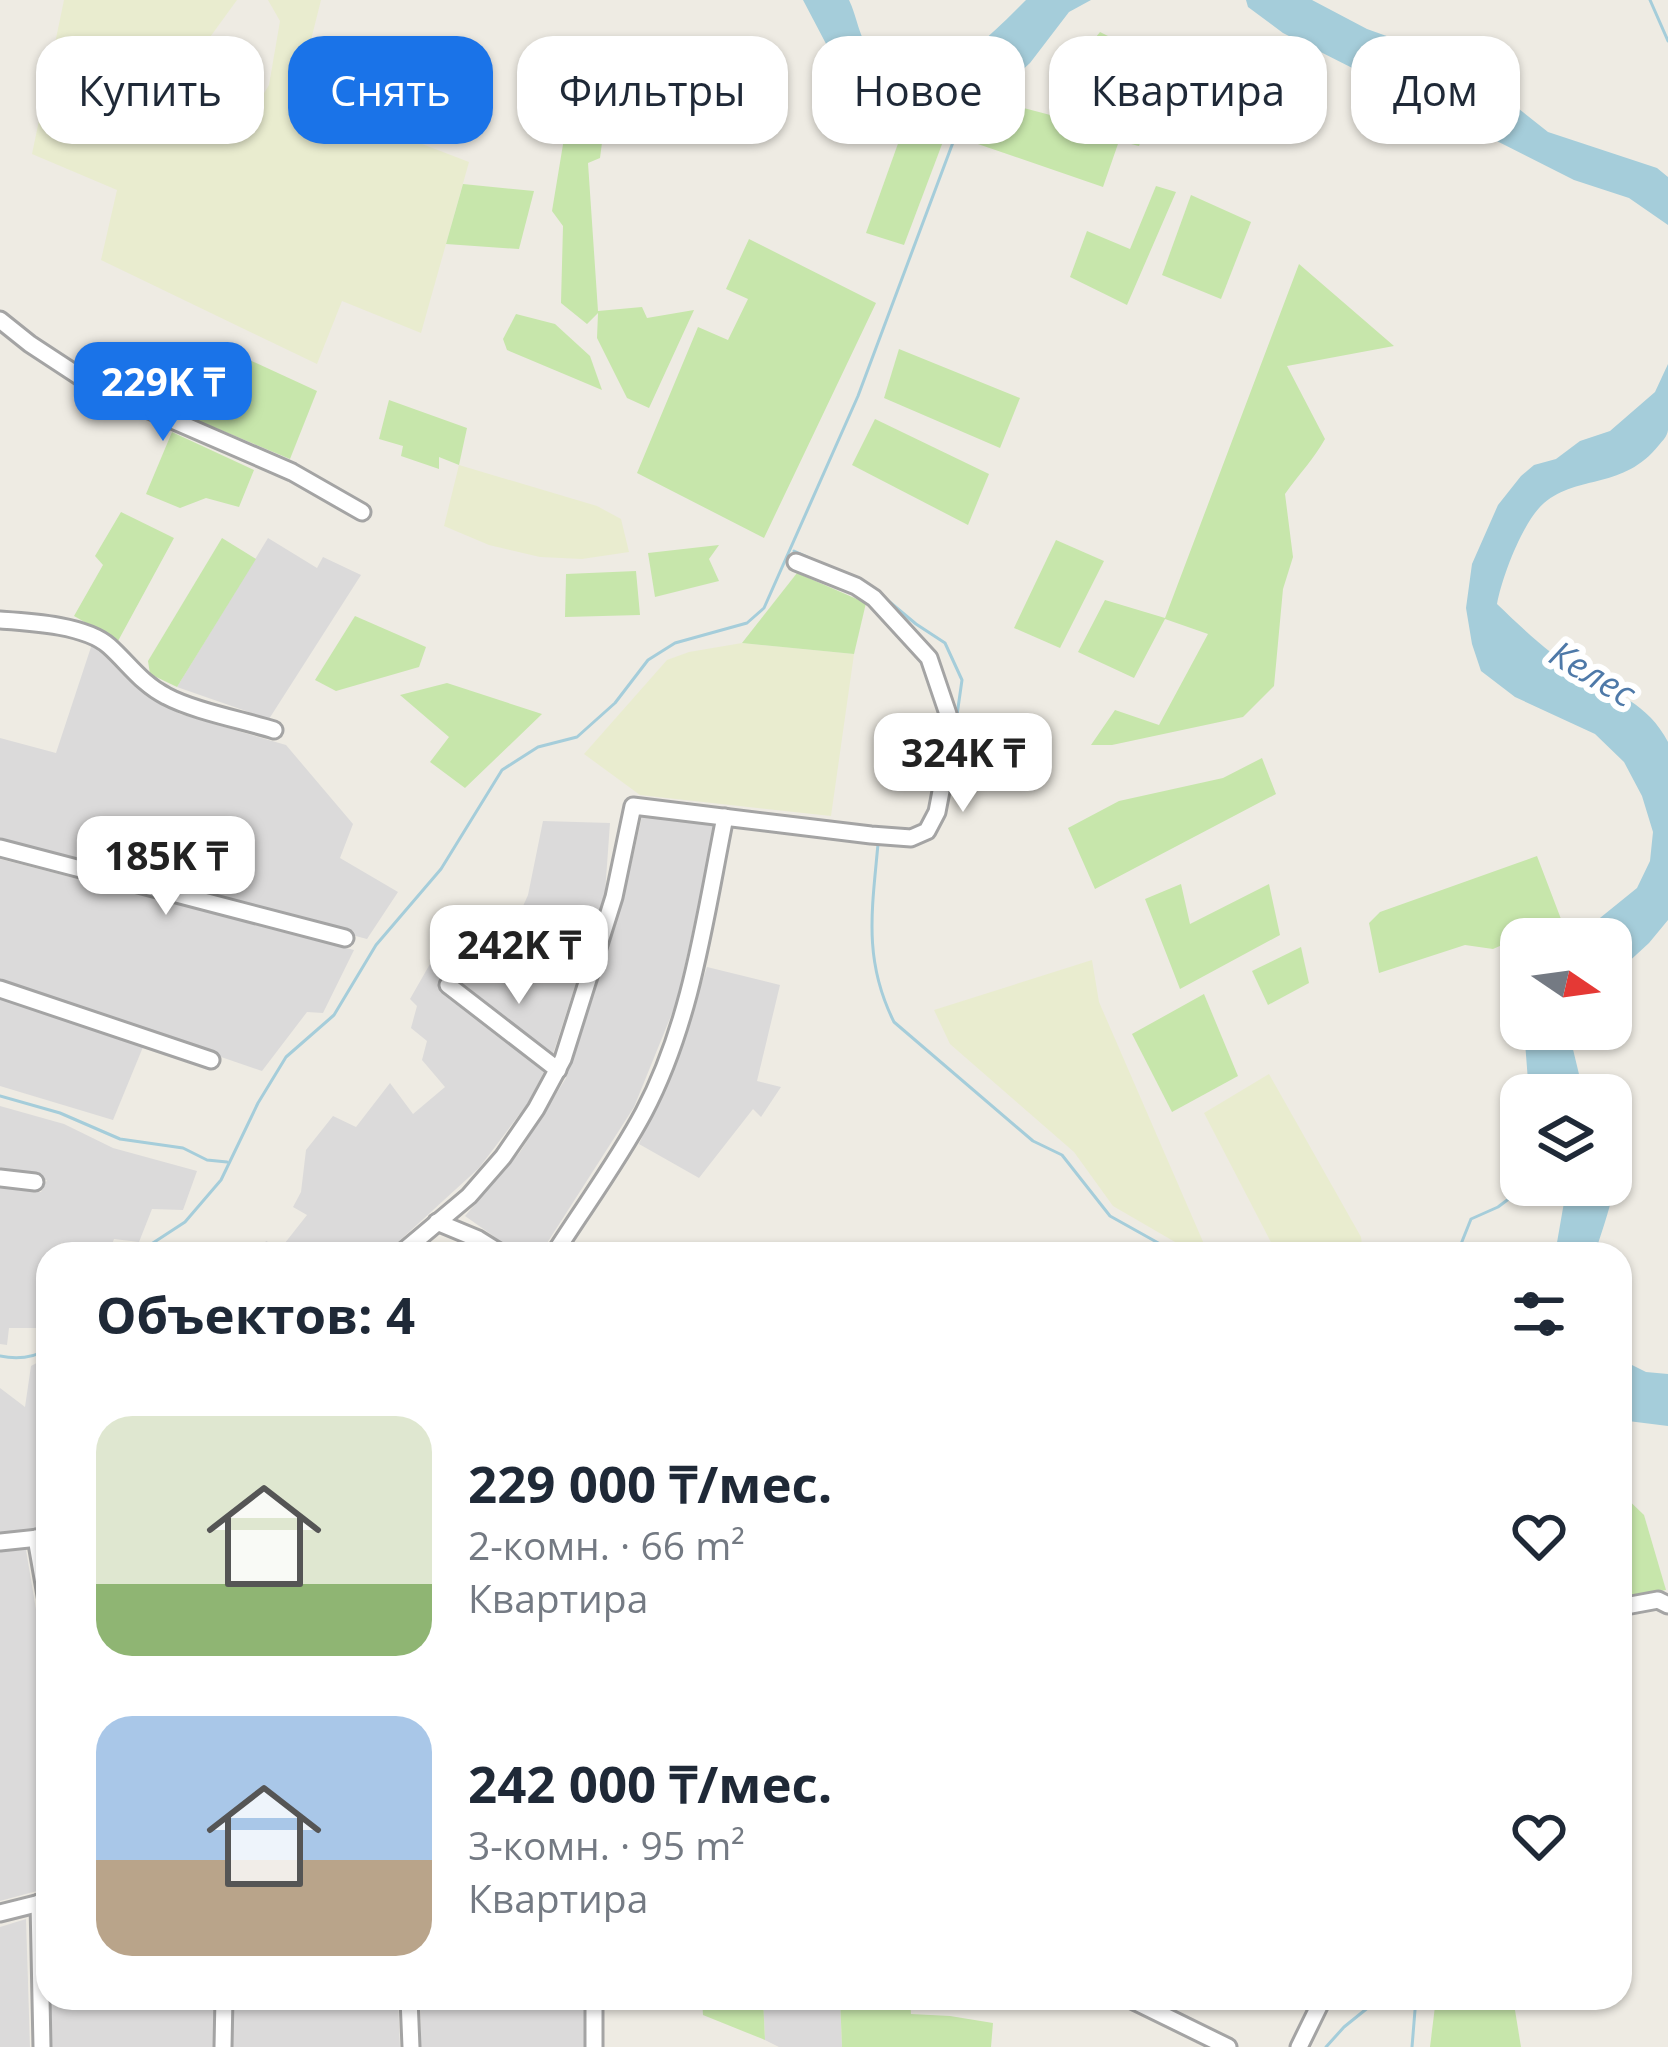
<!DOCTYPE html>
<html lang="ru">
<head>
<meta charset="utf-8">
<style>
  :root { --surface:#fff; --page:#f2f2f3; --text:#1f2937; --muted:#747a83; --accent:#1a73e8 }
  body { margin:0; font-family:"Open Sans",sans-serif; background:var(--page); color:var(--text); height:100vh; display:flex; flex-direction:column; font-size:45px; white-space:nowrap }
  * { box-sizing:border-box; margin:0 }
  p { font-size:39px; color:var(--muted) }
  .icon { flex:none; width:66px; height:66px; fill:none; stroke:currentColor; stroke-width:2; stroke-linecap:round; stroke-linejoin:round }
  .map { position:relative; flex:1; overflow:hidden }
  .drawer { position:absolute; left:36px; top:1242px; width:1596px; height:768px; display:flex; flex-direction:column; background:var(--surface); border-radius:36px; box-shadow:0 3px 9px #0004 }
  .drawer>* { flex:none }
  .guide { position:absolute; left:36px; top:36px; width:1596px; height:108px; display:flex; gap:24px }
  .needle { width:78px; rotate:103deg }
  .fabs { position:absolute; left:1500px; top:918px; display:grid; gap:24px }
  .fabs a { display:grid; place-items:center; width:132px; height:132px; border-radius:24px; background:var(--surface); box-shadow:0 3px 9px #0004; font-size:60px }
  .price { position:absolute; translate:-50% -102px; padding:0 27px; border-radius:24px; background:#fff; color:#222; font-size:39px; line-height:78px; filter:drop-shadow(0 3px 6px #0008) }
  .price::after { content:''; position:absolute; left:50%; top:72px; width:36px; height:27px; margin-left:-18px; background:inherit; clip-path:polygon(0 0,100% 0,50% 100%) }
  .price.active { background:var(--accent); color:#fff }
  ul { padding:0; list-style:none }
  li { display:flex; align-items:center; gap:36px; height:300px; padding:0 60px }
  li span { display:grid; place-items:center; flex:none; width:336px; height:240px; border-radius:36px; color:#555 }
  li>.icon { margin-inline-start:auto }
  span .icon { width:144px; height:144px; fill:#fffc; stroke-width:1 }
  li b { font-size:51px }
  h2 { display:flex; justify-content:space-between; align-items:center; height:144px; padding:0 60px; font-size:51px }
  .pill { padding:0 42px; border-radius:36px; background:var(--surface); box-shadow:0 3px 9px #0004; font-size:42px; line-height:108px }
  .pill.active { background:var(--accent); color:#fff }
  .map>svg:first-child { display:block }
</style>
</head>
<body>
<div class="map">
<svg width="1668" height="2047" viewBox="0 0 1668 2047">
  <rect width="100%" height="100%" fill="#eeebe3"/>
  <g fill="#dbdada">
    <polygon points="268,538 317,568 323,557 361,575 269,719 177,687"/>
    <polygon points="92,644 145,694 180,714 286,745 353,824 340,858 398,892 367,939 0,842 0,738 56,753"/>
    <polygon points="642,816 716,823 677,1001 634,1107 540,1254 519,1254 465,1216 520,1152 566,1078 626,888"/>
    <polygon points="543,821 610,823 605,893 553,1054 528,1103 479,1168 385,1254 258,1254 266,1241 281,1248 307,1215 293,1207 301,1192 306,1150 333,1116 356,1127 390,1083 413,1114 445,1087 422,1060 427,1041 411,1028 417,1006 410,999 442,943 457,944 467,928 495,939 501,925 514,926 528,895"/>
    <polygon points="0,859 354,950 323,1013 307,1012 262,1071 0,981"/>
    <polygon points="707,967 780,985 757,1081 781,1087 761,1117 753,1109 699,1178 639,1144 676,1060"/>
    <polygon points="0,999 143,1047 113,1120 0,1086"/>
    <polygon points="0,1106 64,1124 113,1148 197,1171 183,1210 152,1209 139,1242 114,1239 109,1253 61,1243 57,1254 48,1254 48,1328 9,1328 7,1345 0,1344 0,1187 41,1192 47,1180 0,1173"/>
    <polygon points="48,1357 48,1527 0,1533 0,1388 25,1407 31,1366"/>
    <polygon points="26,1550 48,1681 48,1888 0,1901 0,1551"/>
    <polygon points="26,1919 30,2047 0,2047 0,1927"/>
    <polygon points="50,1998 214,1998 213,2047 50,2047"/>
    <polygon points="232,1998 398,1998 400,2047 232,2047"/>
    <polygon points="420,1998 585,1998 585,2047 421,2047"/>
    <polygon points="763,1998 840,1998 842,2047 779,2047 765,2040"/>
  </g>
  <g fill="#e9eccf">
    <polygon points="64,0 237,0 205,44 212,68 211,90 255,108 269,85 280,21 268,0 321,0 297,96 469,162 421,333 342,301 317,364 101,260 117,190 32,154"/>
    <polygon points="459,465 597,506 621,519 629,552 582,559 540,557 489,545 444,526"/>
    <polygon points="742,643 854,654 831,816 640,795 584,754 667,660 689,652"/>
    <polygon points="1092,960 1099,1002 1204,1244 1194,1253 1113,1206 1074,1152 950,1044 934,1010"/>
    <polygon points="1269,1074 1361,1237 1363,1254 1277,1254 1204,1113"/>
  </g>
  <g fill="#c7e6ab">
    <polygon points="1100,32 1168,66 1139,146 1119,141 1103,187 972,142 979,119 1005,103 1058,117 1077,61"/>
    <polygon points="599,63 612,65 600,158 588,163 598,311 642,307 647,318 694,310 649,408 627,398 597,338 598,313 587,324 561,303 563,226 552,211 572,90 590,83"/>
    <polygon points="950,123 904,245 866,233 905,124"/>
    <polygon points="463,184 534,191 519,249 446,244"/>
    <polygon points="1156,186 1176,192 1127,305 1070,277 1087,231 1130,249"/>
    <polygon points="1191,195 1251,222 1221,299 1162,275"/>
    <polygon points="749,239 876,303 764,538 637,473 698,327 728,340 748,299 726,289"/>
    <path d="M1299 264 1394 346 1287 366 1325 439C1314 459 1298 475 1285 494L1293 557 1283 589 1274 686 1243 717 1112 745H1091L1115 710 1159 725 1208 634 1165 619 1134 678 1078 652 1105 600 1165 618Z"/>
    <polygon points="516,314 555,324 590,356 602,390 507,350 503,339"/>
    <polygon points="899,349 1020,398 1000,448 884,398"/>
    <polygon points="230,351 317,391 290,459 192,418"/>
    <polygon points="389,400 467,428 459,465 439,457 439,469 401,456 403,446 379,439"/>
    <polygon points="875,419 989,474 968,525 852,465"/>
    <polygon points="172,432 254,470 239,507 206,498 180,508 146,494"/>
    <polygon points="121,512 174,538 118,641 74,616 103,565 95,556"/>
    <polygon points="222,538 256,559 177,687 150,674 148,661"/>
    <polygon points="1056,540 1104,561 1060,648 1014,628"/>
    <polygon points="719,545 709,559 719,581 655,597 648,553"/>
    <polygon points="636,571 640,615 565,617 566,574"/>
    <polygon points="797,573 866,603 854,654 742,643"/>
    <polygon points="355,616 426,647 419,667 336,691 315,680"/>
    <polygon points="447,683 542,714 465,788 430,762 449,737 400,695"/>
    <polygon points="1262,758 1276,794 1095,889 1068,828 1119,801 1223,778"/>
    <polygon points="1537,856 1561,919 1493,949 1465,945 1379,973 1369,923 1380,912"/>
    <polygon points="1181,884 1190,924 1269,884 1280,935 1180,989 1145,899"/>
    <polygon points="1301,947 1309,983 1268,1005 1252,971"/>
    <polygon points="1204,994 1238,1076 1172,1112 1132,1034"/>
    <polygon points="1621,1493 1644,1515 1666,1590 1620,1598"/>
    <polygon points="702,1998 763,1998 765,2040 703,2015"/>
    <polygon points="840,1998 910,1998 911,2014 950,2016 993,2023 991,2047 842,2047"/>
    <polygon points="1436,1998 1513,1998 1521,2047 1430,2047"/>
  </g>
  <g fill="#a5cdda">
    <path d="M803 0H849C857 16 859 38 870 51 907 98 932 82 971 51 991 35 1008 18 1026 0H1091L1069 12 1030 63 994 96 947 111 901 113 876 105 844 78Z"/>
    <polygon points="1246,0 1312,0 1367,29 1434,53 1505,98 1548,132 1657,168 1668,177 1668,225 1629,198 1574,180 1283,33 1248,7"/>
    <path d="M1668 364C1668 385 1668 410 1668 430 1667 437 1663 440 1659 445 1623 490 1579 474 1544 503 1523 521 1502 577 1497 604 1521 627 1550 655 1579 672 1614 693 1648 703 1668 742V920L1649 943 1611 978V939H1574L1637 888 1650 861 1653 832 1642 796 1624 762 1595 734 1515 697 1481 671 1472 644 1466 608 1472 564 1498 505 1521 476 1534 465 1556 459 1580 441 1610 431 1655 392Z"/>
    <polygon points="1524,1029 1574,1029 1571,1041 1584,1095 1534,1095 1528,1081"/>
    <path d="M1611 1148C1625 1175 1603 1225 1595 1254H1555L1567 1185H1611Z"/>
    <polygon points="1620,1359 1646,1372 1668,1374 1668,1426 1620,1420"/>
  </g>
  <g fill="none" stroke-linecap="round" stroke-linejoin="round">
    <g stroke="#a5cdda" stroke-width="3">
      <polyline points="1650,0 1668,41"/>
      <polyline points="794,551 840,572"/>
      <polyline points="880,594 916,624 945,643 962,680 956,722"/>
      <polyline points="934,832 942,821 943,814"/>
      <path d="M893 844H878C872 910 863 960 894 1022L1033 1141 1062 1155 1110 1216 1178 1254"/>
      <polyline points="0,1096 60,1113 120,1139 183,1148 207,1160 227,1162"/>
      <polyline points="136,1254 185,1222 221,1180 258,1103 286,1057 334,1015 376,945 441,869 502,770 538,747 577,737 615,703 648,660 675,643 747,623 764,608 858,396 961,121 961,105"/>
      <polyline points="1457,1254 1471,1219 1498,1207 1527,1185"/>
      <path d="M0 1356C18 1360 33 1358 48 1349"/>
      <polyline points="1326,2047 1344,2027 1380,1998"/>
      <polyline points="1412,2047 1416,1998"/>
    </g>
    <g stroke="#a4a4a4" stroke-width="21">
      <g id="minor">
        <polyline points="0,320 30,344 94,386 292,472 362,512"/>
        <path d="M0 620C30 622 86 625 109 646 128 663 142 684 166 696 194 711 242 720 274 730"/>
        <polyline points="0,848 345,938"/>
        <polyline points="448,985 558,1070"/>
        <polyline points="0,989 211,1060"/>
        <polyline points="0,1178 35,1182"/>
        <polyline points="437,1222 478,1239 502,1254"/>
        <polyline points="400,1254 469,1196 503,1157 536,1109 563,1059 614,897 633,806 871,835 911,838 927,831 937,812 952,734 948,714 929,658 874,598 856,586 796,562"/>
        <path d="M554 1254C584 1207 618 1161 644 1112 692 1021 705 916 725 817"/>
        <polyline points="36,1538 48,1607"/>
        <polyline points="0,1542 48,1537"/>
        <polyline points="1620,1607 1658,1600 1668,1605"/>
        <polyline points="39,1903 42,2047"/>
        <polyline points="0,1913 44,1902"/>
        <polyline points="409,1998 411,2047"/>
        <polyline points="594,1998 594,2047"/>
        <polyline points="1128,1998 1228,2047"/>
        <polyline points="223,2047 224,1998"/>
        <polyline points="1299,2047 1323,1998"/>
      </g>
    </g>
    <use href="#minor" stroke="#fff" stroke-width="15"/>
  </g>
  <g text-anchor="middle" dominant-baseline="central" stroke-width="12" stroke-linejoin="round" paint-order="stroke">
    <g font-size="36" font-style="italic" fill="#4e79a8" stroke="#fff">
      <text transform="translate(1593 673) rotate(31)">Келес</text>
    </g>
  </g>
</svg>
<div class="fabs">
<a><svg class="needle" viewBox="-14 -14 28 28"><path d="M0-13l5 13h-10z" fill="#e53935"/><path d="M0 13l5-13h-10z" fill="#747a83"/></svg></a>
<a><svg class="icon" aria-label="layers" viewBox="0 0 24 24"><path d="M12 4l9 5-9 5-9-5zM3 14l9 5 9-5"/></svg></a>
</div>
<b class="price active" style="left:163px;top:444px">229K ₸</b>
<b class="price" style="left:963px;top:815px">324K ₸</b>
<b class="price" style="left:166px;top:918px">185K ₸</b>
<b class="price" style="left:519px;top:1007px">242K ₸</b>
<div class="guide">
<a class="pill">Купить</a>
<a class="pill active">Снять</a>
<a class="pill">Фильтры</a>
<a class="pill">Новое</a>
<a class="pill">Квартира</a>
<a class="pill">Дом</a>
</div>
<section class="drawer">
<h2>Объектов: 4<svg class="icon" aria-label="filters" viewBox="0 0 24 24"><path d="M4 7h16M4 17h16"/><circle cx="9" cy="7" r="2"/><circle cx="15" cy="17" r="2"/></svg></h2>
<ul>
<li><span style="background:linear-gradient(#dfe7d0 70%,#8fb573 0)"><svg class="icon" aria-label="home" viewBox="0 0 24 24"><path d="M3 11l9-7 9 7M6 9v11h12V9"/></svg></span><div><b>229 000 ₸/мес.</b><p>2-комн. · 66 m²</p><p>Квартира</p></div><svg class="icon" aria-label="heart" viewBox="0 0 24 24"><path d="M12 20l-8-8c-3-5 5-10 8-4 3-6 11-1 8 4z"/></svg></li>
<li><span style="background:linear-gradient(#a9c7e8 60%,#b9a48a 0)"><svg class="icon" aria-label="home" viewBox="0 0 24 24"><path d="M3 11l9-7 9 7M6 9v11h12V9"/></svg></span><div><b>242 000 ₸/мес.</b><p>3-комн. · 95 m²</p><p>Квартира</p></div><svg class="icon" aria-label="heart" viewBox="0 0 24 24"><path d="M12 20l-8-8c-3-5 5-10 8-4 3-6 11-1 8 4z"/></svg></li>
</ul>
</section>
</div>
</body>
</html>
